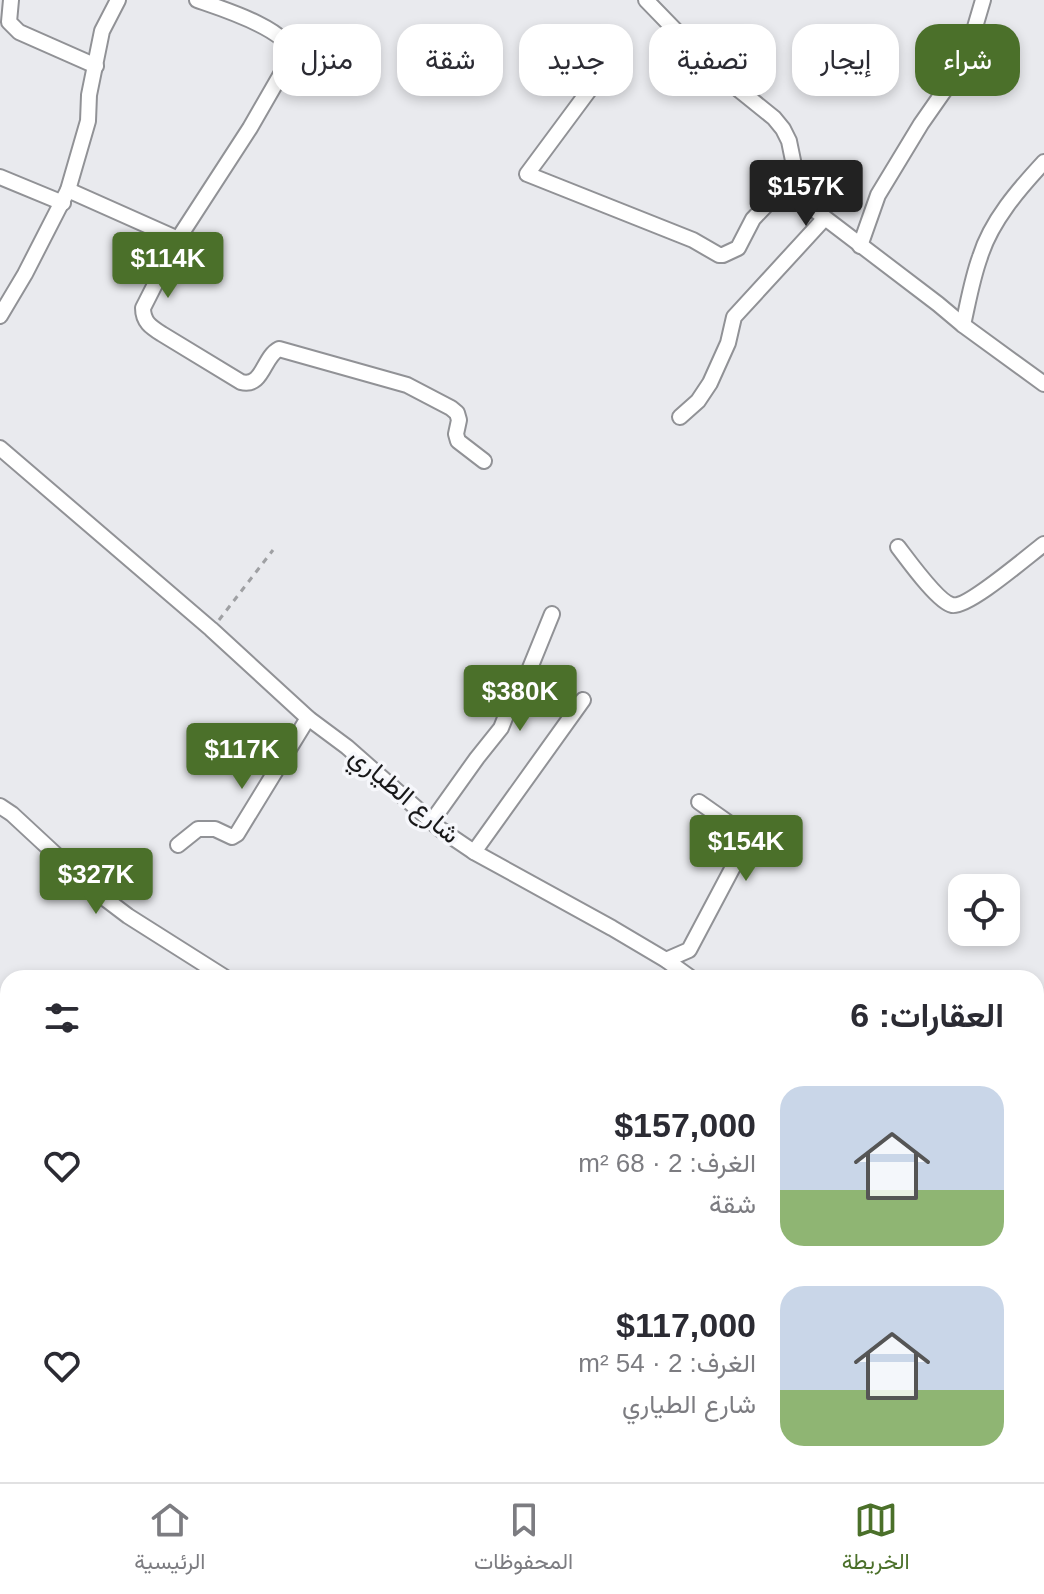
<!DOCTYPE html>
<html lang="ar">
<head>
<meta charset="utf-8">
<style>
  :root { --surface:#fff; --page:#f2f2f3; --text:#2b2b33; --muted:#7c7c81; --line:#e1e1e2; --accent:#4b702a }
  body { margin:0; font-family:Helvetica,Vazirmatn,sans-serif; background:var(--page); color:var(--text); direction:rtl; height:100vh; display:flex; flex-direction:column; font-size:30px; white-space:nowrap }
  * { box-sizing:border-box; margin:0 }
  p { font-size:26px; color:var(--muted) }
  .icon { flex:none; width:44px; height:44px; fill:none; stroke:currentColor; stroke-width:2; stroke-linecap:round; stroke-linejoin:round }
  .map { position:relative; flex:1; overflow:hidden; direction:ltr }
  .panel { position:absolute; left:0px; top:970px; width:1044px; height:512px; display:flex; flex-direction:column; background:var(--surface); border-radius:24px 24px 0 0; box-shadow:0 4px 12px #0003; direction:rtl }
  .panel>* { flex:none }
  .banner { position:absolute; left:24px; top:24px; width:996px; height:72px; direction:rtl; display:flex; gap:16px }
  .fabs { position:absolute; left:948px; top:874px; display:grid; gap:16px }
  .fabs a { display:grid; place-items:center; width:72px; height:72px; border-radius:16px; background:var(--surface); box-shadow:0 4px 12px #0003; font-size:40px }
  .price { position:absolute; translate:-50% -68px; padding:0 18px; border-radius:8px; background:var(--accent); color:#fff; font-size:26px; line-height:52px; filter:drop-shadow(0 2px 4px #0008) }
  .price::after { content:''; position:absolute; left:50%; top:48px; width:24px; height:18px; margin-left:-12px; background:inherit; clip-path:polygon(0 0,100% 0,50% 100%) }
  .price.on { background:#222; color:#fff }
  ul { padding:0; list-style:none }
  li { display:flex; align-items:center; gap:24px; height:200px; padding:0 40px }
  li span { display:grid; place-items:center; flex:none; width:224px; height:160px; border-radius:24px; color:#555 }
  li>.icon { margin-inline-start:auto }
  span .icon { width:96px; height:96px; fill:#fffc; stroke-width:1 }
  li b { font-size:34px }
  h2 { display:flex; justify-content:space-between; align-items:center; height:96px; padding:0 40px; font-size:34px }
  .pill { padding:0 28px; border-radius:24px; background:var(--surface); box-shadow:0 4px 12px #0003; font-size:28px; line-height:72px }
  .pill.on { background:var(--accent); color:#fff }
  .tab-bar { display:flex; justify-content:space-around; align-items:center; height:112px; border-top:2px solid var(--line); background:var(--surface); font-size:22px; color:var(--muted) }
  .tab-bar a { display:grid; justify-items:center; gap:4px }
  .tab-bar .on { color:var(--accent) }
  .map>svg:first-child { display:block }
</style>
</head>
<body>
<div class="map">
<svg width="1044" height="1482" viewBox="0 0 1044 1482">
  <rect width="100%" height="100%" fill="#e9eaee"/>
  <g fill="none" stroke-linecap="round" stroke-linejoin="round">
    <g stroke="#919296" stroke-width="18">
      <g id="minor">
        <polyline points="11,0 9,22 19,32 96,66"/>
        <path d="M197 0C220 8 289 29 292 55L250 128 178 239 143 308C143 322 151 327 162 334L241 382C263 388 263 357 279 349L407 385 451 408 457 413 459 420 456 434 458 441 484 461"/>
        <polyline points="646,0 712,68 774,118 783,129 789,141 798,185 808,205 938,304 963,325 1044,384"/>
        <polyline points="613,58 527,174 693,240 719,255 723,255 738,248 753,219 795,175"/>
        <polyline points="0,177 63,203"/>
        <polyline points="68,190 178,239"/>
        <polyline points="860,246 878,195 921,124 965,61 983,0"/>
        <polyline points="0,316 25,274 68,190 88,121 89,95 102,31 118,0"/>
        <path d="M963 325C968 303 972 279 980 257 991 221 1019 189 1044 162"/>
        <polyline points="680,417 698,401 710,383 728,343 734,317 824,219"/>
        <polyline points="0,448 211,629 308,718 347,747 440,829 474,852 612,928 666,960 691,978"/>
        <path d="M898 547C908 560 938 602 952 605 967 609 1029 555 1044 544"/>
        <polyline points="0,806 12,814 95,891 128,916 226,978"/>
        <polyline points="432,821 477,758 501,728 509,708 528,673 552,614"/>
        <polyline points="178,845 198,829 215,829 232,837 237,834 308,718"/>
        <polyline points="474,852 583,700"/>
        <polyline points="666,960 689,950 733,867 735,846 743,833 699,802"/>
        <polyline points="1036,1022 1044,1010"/>
        <polyline points="0,1067 8,1071"/>
        <polyline points="0,1221 8,1225"/>
        <polyline points="0,1288 8,1276"/>
        <polyline points="1036,1362 1044,1370"/>
        <polyline points="545,1474 571,1482"/>
        <polyline points="996,1474 996,1482"/>
        <polyline points="366,1482 371,1474"/>
        <polyline points="454,1482 457,1474"/>
        <polyline points="503,1482 508,1474"/>
        <polyline points="768,1482 771,1474"/>
      </g>
    </g>
    <polyline stroke="#9fa0a3" stroke-width="3" stroke-dasharray="6 6" stroke-linecap="butt" points="219,620 273,550"/>
    <use href="#minor" stroke="#fff" stroke-width="14"/>
  </g>
  <g text-anchor="middle" dominant-baseline="central" stroke-width="7" stroke-linejoin="round" paint-order="stroke">
    <g font-size="26" fill="#181819" stroke="#f6f7fb">
      <text transform="translate(405 795) rotate(40)">شارع الطياري</text>
    </g>
  </g>
</svg>
<div class="fabs">
<a><svg class="icon" aria-label="locate" viewBox="0 0 24 24"><circle cx="12" cy="12" r="6"/><path d="M12 2v4M12 18v4M2 12h4M18 12h4"/></svg></a>
</div>
<b class="price on" style="left:806px;top:228px">$157K</b>
<b class="price" style="left:168px;top:300px">$114K</b>
<b class="price" style="left:520px;top:733px">$380K</b>
<b class="price" style="left:242px;top:791px">$117K</b>
<b class="price" style="left:746px;top:883px">$154K</b>
<b class="price" style="left:96px;top:916px">$327K</b>
<div class="banner">
<a class="pill on">شراء</a>
<a class="pill">إيجار</a>
<a class="pill">تصفية</a>
<a class="pill">جديد</a>
<a class="pill">شقة</a>
<a class="pill">منزل</a>
</div>
<section class="panel">
<h2>العقارات: 6<svg class="icon" aria-label="filters" viewBox="0 0 24 24"><path d="M4 7h16M4 17h16"/><circle cx="9" cy="7" r="2"/><circle cx="15" cy="17" r="2"/></svg></h2>
<ul>
<li><span style="background:linear-gradient(#c9d6e8 65%,#8fb573 0)"><svg class="icon" aria-label="home" viewBox="0 0 24 24"><path d="M3 11l9-7 9 7M6 9v11h12V9"/></svg></span><div><b>$157,000</b><p>الغرف: 2 · 68 m²</p><p>شقة</p></div><svg class="icon" aria-label="heart" viewBox="0 0 24 24"><path d="M12 20l-8-8c-3-5 5-10 8-4 3-6 11-1 8 4z"/></svg></li>
<li><span style="background:linear-gradient(#c9d6e8 65%,#8fb573 0)"><svg class="icon" aria-label="home" viewBox="0 0 24 24"><path d="M3 11l9-7 9 7M6 9v11h12V9"/></svg></span><div><b>$117,000</b><p>الغرف: 2 · 54 m²</p><p>شارع الطياري</p></div><svg class="icon" aria-label="heart" viewBox="0 0 24 24"><path d="M12 20l-8-8c-3-5 5-10 8-4 3-6 11-1 8 4z"/></svg></li>
</ul>
</section>
</div>
<nav class="tab-bar">
<a class="on"><svg class="icon" aria-label="map" viewBox="0 0 24 24"><path d="M3 6l6-2 6 2 6-2v14l-6 2-6-2-6 2zM9 4v14M15 6v14"/></svg>الخريطة</a>
<a><svg class="icon" aria-label="saved" viewBox="0 0 24 24"><path d="M7 4h10v16l-5-4-5 4z"/></svg>المحفوظات</a>
<a><svg class="icon" aria-label="home" viewBox="0 0 24 24"><path d="M3 11l9-7 9 7M6 9v11h12V9"/></svg>الرئيسية</a>
</nav>
</body>
</html>
